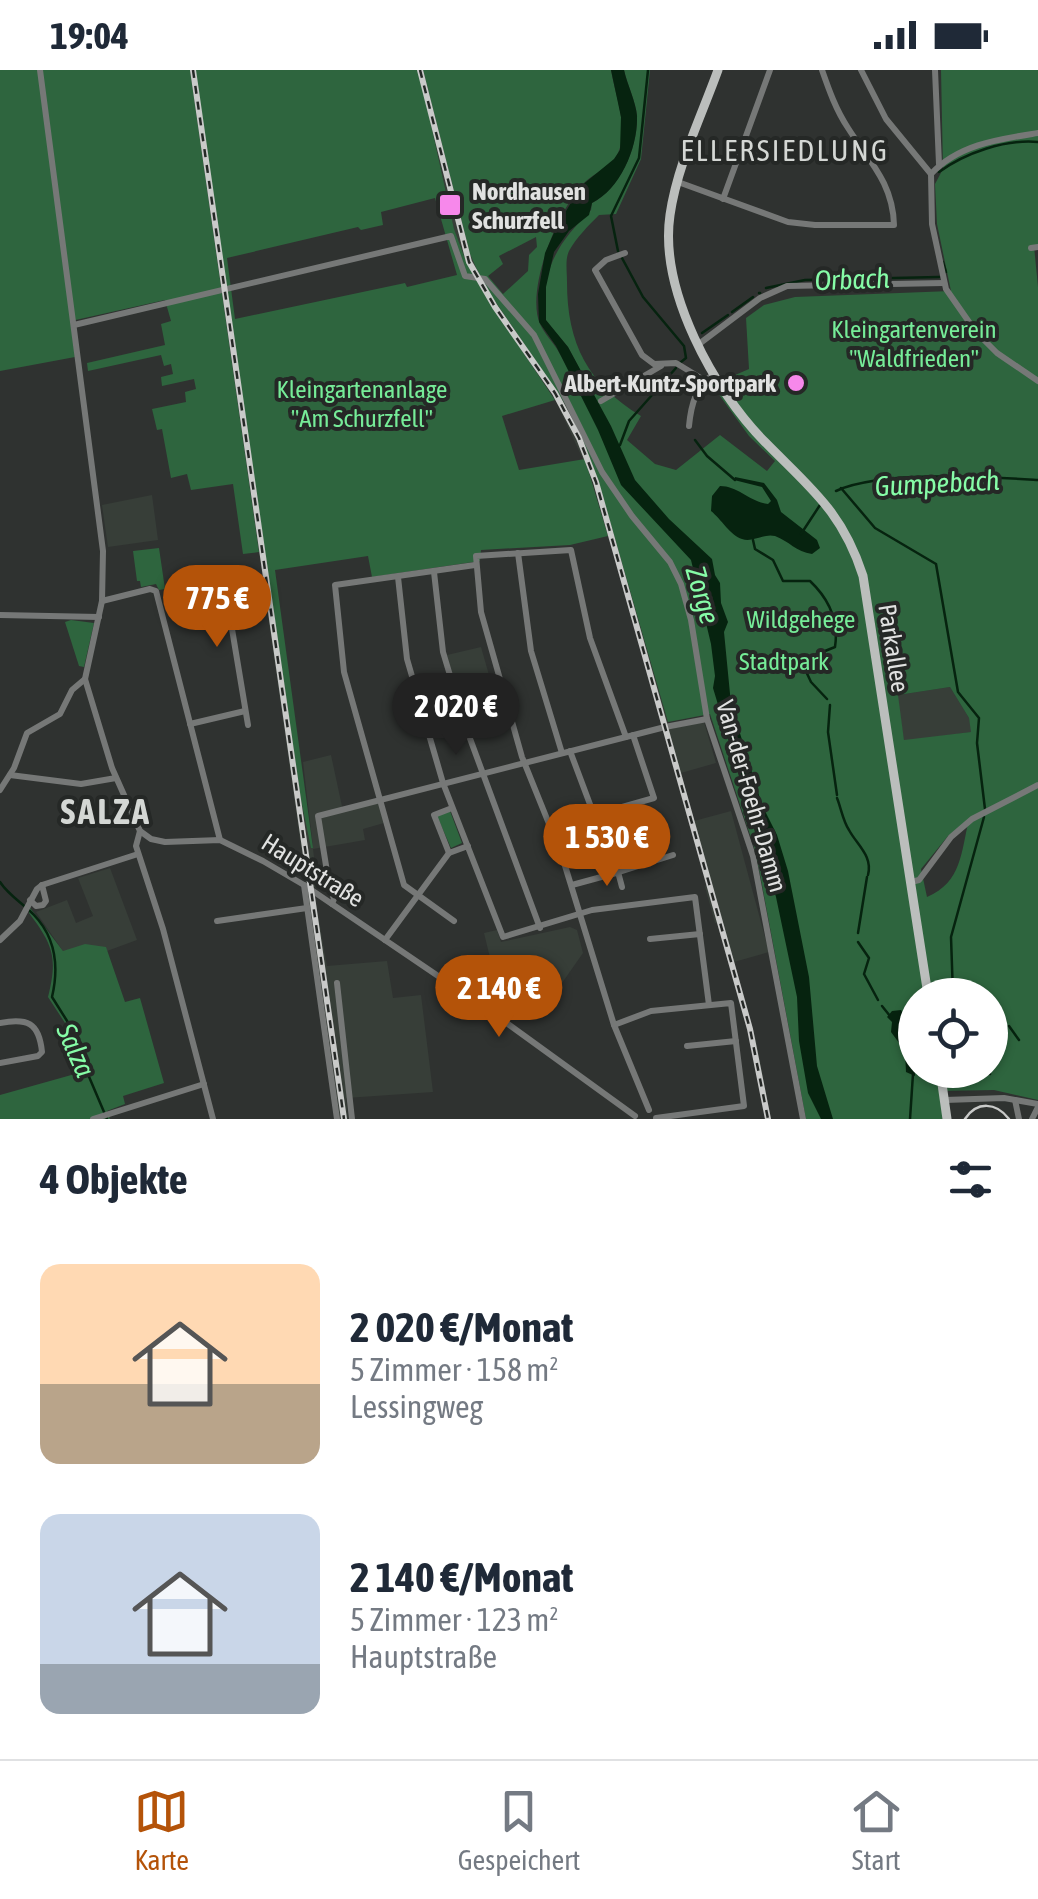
<!DOCTYPE html>
<html lang="de">
<head>
<meta charset="utf-8">
<style>
  :root { --surface:#fff; --page:#f6f6f7; --text:#1f2937; --muted:#747a83; --line:#e0e1e3; --accent:#b45309 }
  body { margin:0; font-family:"Asap Condensed",sans-serif; background:var(--page); color:var(--text); height:100vh; display:flex; flex-direction:column; font-size:38px; white-space:nowrap }
  * { box-sizing:border-box; margin:0 }
  p { font-size:32px; color:var(--muted) }
  .icon { flex:none; width:55px; height:55px; fill:none; stroke:currentColor; stroke-width:2; stroke-linecap:round; stroke-linejoin:round }
  .map { position:relative; height:1049px; overflow:hidden }
  .side { display:flex; flex-direction:column; background:var(--surface); flex:1 }
  .side>* { flex:none }
  .buttons { position:absolute; left:898px; top:908px; display:grid; gap:20px }
  .buttons a { display:grid; place-items:center; width:110px; height:110px; border-radius:50%; background:var(--surface); box-shadow:0 2px 8px #0004; font-size:50px }
  .price { position:absolute; translate:-50% -85px; padding:0 22px; border-radius:35px; background:var(--accent); color:#fff; font-size:32px; line-height:65px; filter:drop-shadow(0 2px 5px #0008) }
  .price::after { content:''; position:absolute; left:50%; top:60px; width:30px; height:22px; margin-left:-15px; background:inherit; clip-path:polygon(0 0,100% 0,50% 100%) }
  .price.current { background:#222; color:#fff }
  ul { padding:0; list-style:none }
  li { display:flex; align-items:center; gap:30px; height:250px; padding:0 40px }
  li span { display:grid; place-items:center; flex:none; width:280px; height:200px; border-radius:20px; color:#555 }
  li>.icon { margin-inline-start:auto }
  span .icon { width:120px; height:120px; fill:#fffc; stroke-width:1 }
  li b { font-size:42px }
  h2 { display:flex; justify-content:space-between; align-items:center; height:120px; padding:0 40px; font-size:42px }
  .status { display:flex; justify-content:space-between; align-items:center; height:70px; padding:0 50px; background:var(--surface); direction:ltr }
  .status svg { height:28px; fill:currentColor }
  .dock { display:flex; justify-content:space-around; align-items:center; height:140px; border-top:2px solid var(--line); background:var(--surface); font-size:28px; color:var(--muted) }
  .dock a { display:grid; justify-items:center; gap:5px }
  .dock .current { color:var(--accent) }
  .map>svg:first-child { display:block }
</style>
</head>
<body>
<div class="status"><b>19:04</b><svg viewBox="0 0 49 12"><path d="M0 12V9h3v3zM5 12V6h3v6zM10 12V3h3v9zM15 12V0h3v12zM26 1h20v11H26zM47 4h2v5h-2z"/></svg></div>
<div class="map">
<svg width="1038" height="1049" viewBox="0 0 1038 1049">
  <rect width="100%" height="100%" fill="#2f3230"/>
  <g fill="#373e38">
    <polygon points="190,0 195,0 301,730 313,777 303,692 331,685 343,741 379,733 384,753 363,759 365,770 313,779 318,818 313,817 327,896 387,891 393,928 421,925 433,1022 346,1028 348,1049 340,1049"/>
    <polygon points="419,0 423,0 459,148 492,228 574,347 598,410 670,659 704,652 716,693 681,703 694,751 731,741 769,882 734,892 756,970 771,1049 766,1049 745,943 719,854 715,853 705,817 707,814 593,411 548,314 488,230 466,191 454,160"/>
    <polygon points="152,425 158,470 108,477 102,435"/>
    <polygon points="481,577 495,626 462,636 447,585"/>
    <polygon points="950,617 969,648 972,662 904,671 897,625"/>
    <polygon points="110,798 137,870 107,881 105,877 63,881 36,842 67,830 76,853 93,846 78,808"/>
    <polygon points="570,857 577,860 583,883 548,933 525,917 521,921 493,900 484,863 497,860 501,872"/>
  </g>
  <g fill="#2e653e" fill-rule="evenodd">
    <polygon points="0,0 190,0 259,482 243,484 233,414 191,420 187,404 171,408 162,359 157,360 152,339 186,332 185,322 196,319 194,309 162,316 161,307 173,304 171,294 164,296 161,285 88,301 87,293 165,275 161,254 171,251 165,230 71,251 75,287 0,301"/>
    <path d="M195 0H419L454 159 466 191 488 230 555 330 502 346 519 400 585 389 608 466 570 475 481 480 480 491 372 507 368 486 275 500 313 778H311L301 730ZM435 128 457 205 407 217 405 213 235 249 227 188 358 157 361 160 383 155 381 142Z"/>
    <path d="M423 0H611C615 25 629 58 618 83 611 98 595 102 584 113 559 138 525 219 540 254 544 263 552 271 557 279 569 299 578 320 589 341L599 336 568 277 546 251C540 200 557 174 591 140L592 133C620 119 638 77 637 46 636 32 627 14 624 0H650L641 89 616 144 599 145C589 155 576 168 569 181 565 189 567 202 567 212 567 274 588 314 641 346L627 370 655 394 676 400 720 365 767 401 775 391 749 366 712 315 749 299 746 248 764 235 795 227 951 221 937 154 935 114 943 99 941 0H1038V175L1034 176 1038 217V1030L994 1020 939 1021 943 1049H806L756 783 710 644 668 652 598 410 574 347 484 215 470 184ZM536 167 537 177 529 185 528 201 503 224 488 206 503 194 499 186ZM950 617 969 648 971 662 904 670 898 625ZM969 749C961 782 962 812 927 827L921 799 948 766ZM915 925H990V1000H915Z"/>
    <polygon points="159,478 165,519 159,520 156,514 141,517 140,511 137,511 133,481"/>
    <polygon points="71,550 94,553 84,597 79,596 65,552"/>
    <polygon points="450,741 462,773 451,778 437,746"/>
    <path d="M30 838 63 881 85 874 106 877 125 932 140 928 164 1013 123 1026 125 1034 107 1041 110 1049H0V1025L82 1002 68 980 65 953 48 927C58 887 53 875 29 843Z"/>
  </g>
  <g fill="#06230f">
    <path d="M611 0H624C627 14 636 32 637 46 638 77 621 119 592 133L589 145 569 161 554 182 546 217V250L568 277 611 356 635 410 669 449 712 489 715 505 720 513 721 533 728 552 724 562 731 634 762 735 777 765 788 801 809 907 817 996 833 1049H821L808 1023 799 971 797 927 776 827 713 618 715 606 711 574 691 490 621 415 598 360 556 276 539 252 538 224 545 183 557 156 581 116 614 89 620 80 621 47Z"/>
    <path d="M735 407 764 413 777 430 781 442 817 470 820 478 812 484C796 482 789 471 775 466 763 463 753 473 742 469 731 466 721 449 711 441L712 426 720 416C738 416 750 432 768 434L771 431 762 417 734 410Z"/>
    <path d="M901 940C913 957 915 988 915 1006L906 1002 905 981 891 962 892 952 887 947 892 941Z"/>
  </g>
  <g fill="none" stroke-linecap="round" stroke-linejoin="round">
    <g stroke="#06230f" stroke-width="2.5">
      <path d="M939 102C965 83 1005 69 1038 72"/>
      <polyline points="618,181 611,146 639,88 648,0"/>
      <polyline points="622,188 643,227 684,276 686,288 681,292"/>
      <polyline points="943,192 946,202"/>
      <polyline points="766,218 805,210 939,207"/>
      <polyline points="759,223 760,223"/>
      <polyline points="732,242 753,227"/>
      <polyline points="702,263 728,245"/>
      <polyline points="695,370 707,386 735,410"/>
      <polyline points="620,375 629,351 676,298"/>
      <polyline points="841,418 875,458 936,494 958,622 979,648 977,673 985,739"/>
      <path d="M836 421C881 400 987 407 1038 410"/>
      <polyline points="801,464 820,435"/>
      <path d="M753 470 755 479 773 490 783 511H810C829 529 839 551 835 577L805 589 803 595 811 612 827 629"/>
      <polyline points="830,635 828,662 837,725"/>
      <path d="M837 728C841 738 843 751 849 760 857 775 873 786 868 805"/>
      <path d="M0 812C9 826 23 833 34 845 56 868 59 897 52 927L69 954 72 980 87 1002 107 1049"/>
      <polyline points="858,863 867,807"/>
      <polyline points="858,872 869,888 864,904 878,930"/>
      <polyline points="953,925 951,867 984,747"/>
      <polyline points="882,936 890,946"/>
      <polyline points="1009,956 1019,970"/>
      <polyline points="987,1000 990,1004"/>
      <polyline points="910,1049 913,1004"/>
    </g>
    <g stroke="#767877" stroke-width="6">
      <polyline points="40,0 103,481 102,531 85,609 112,698 140,761 151,769 165,772 220,770 263,791 304,815 497,946 635,1046"/>
      <polyline points="861,0 886,49 931,104"/>
      <polyline points="935,0 939,94"/>
      <polyline points="931,104 932,154 946,219 976,262 997,283 1038,311"/>
      <path d="M931 104C959 74 1000 69 1038 63"/>
      <path d="M678 112 788 152 815 155H894C893 113 869 91 848 58 836 40 829 20 822 0"/>
      <polyline points="723,129 770,0"/>
      <polyline points="1031,178 1038,177"/>
      <polyline points="625,183 606,190 595,200 642,285 654,294 676,293 704,310"/>
      <polyline points="74,255 451,166 465,206 485,209 534,265 602,402 632,446 670,492 681,514 691,550 707,649 753,786 803,1049"/>
      <polyline points="699,274 760,228 787,216 944,213"/>
      <polyline points="601,331 661,296"/>
      <path d="M689 356C691 335 696 315 714 304"/>
      <polyline points="518,483 531,581 562,683"/>
      <polyline points="222,499 248,655"/>
      <polyline points="434,502 443,582 465,655 540,858"/>
      <polyline points="398,507 407,589 443,713 503,867 592,840 695,827 709,935"/>
      <polyline points="102,531 150,519 156,521 220,770"/>
      <polyline points="0,545 99,547"/>
      <polyline points="190,654 245,641"/>
      <polyline points="626,667 590,568 571,480 476,486 481,542 522,687 562,786 614,955 649,1040"/>
      <polyline points="570,681 594,745 654,728 633,665"/>
      <polyline points="10,705 81,714 116,708"/>
      <polyline points="0,720 14,698 27,663 60,644 72,620 85,609"/>
      <polyline points="452,738 434,745 449,783 468,776"/>
      <polyline points="594,745 616,803 673,785"/>
      <polyline points="584,755 596,751"/>
      <polyline points="140,761 136,776 163,859 213,1049"/>
      <polyline points="618,802 622,817"/>
      <polyline points="911,812 919,810 951,767 972,749 1038,715"/>
      <polyline points="304,815 337,1049"/>
      <polyline points="572,815 616,803"/>
      <polyline points="30,830 36,836 43,835 46,831 42,815"/>
      <polyline points="332,834 334,829 329,814 318,746 665,657 707,649"/>
      <polyline points="217,851 307,838"/>
      <polyline points="454,851 404,815 344,602 335,515 475,495"/>
      <polyline points="650,869 700,864"/>
      <polyline points="0,870 20,851 37,819 42,815 138,784"/>
      <polyline points="385,870 449,783"/>
      <polyline points="337,913 352,1049"/>
      <path d="M0 953C27 948 39 952 42 982L38 986 0 993"/>
      <polyline points="614,955 651,941 731,933 744,1036 656,1048"/>
      <polyline points="687,976 736,971"/>
      <polyline points="945,1030 1004,1028 1038,1034"/>
      <polyline points="1015,1030 1019,1049"/>
      <polyline points="93,1049 204,1014"/>
      <polyline points="1032,1049 1038,1037"/>
    </g>
    <g stroke="#bbbebc" stroke-width="9">
      <path d="M718 0C701 47 677 96 670 145 659 220 714 321 765 372 811 419 842 441 863 506L928 925"/>
      <polyline points="940,1000 947,1049"/>
    </g>
    <path stroke="#c9cac9" stroke-width="2.5" d="M965 1049C977 1031 996 1032 1009 1049"/>
    <g stroke="#c9cac9" stroke-width="6">
      <g id="rail">
        <polyline points="193,0 344,1049"/>
        <polyline points="420,0 469,192 495,237 555,323 579,368 596,412 750,959 768,1049"/>
      </g>
    </g>
    <use href="#rail" stroke="#252826" stroke-width="2.5" stroke-dasharray="8" stroke-linecap="butt"/>
  </g>
  <g fill="#f788eb" stroke="#252826" stroke-width="4">
    <rect x="438" y="123" width="24" height="24" rx="5"/>
    <circle cx="796" cy="313" r="10"/>
  </g>
  <g text-anchor="middle" dominant-baseline="central" stroke-width="8" stroke-linejoin="round" paint-order="stroke">
    <g font-size="25" font-weight="bold" fill="#e1e2e1" stroke="#252826" text-anchor="start">
      <text x="472" y="121">Nordhausen<tspan x="472" dy="29">Schurzfell</tspan></text>
      <text x="776" y="313" text-anchor="end">Albert-Kuntz-Sportpark</text>
    </g>
    <g font-size="25" fill="#76ec98" stroke="#252826">
      <text x="914" y="259">Kleingartenverein<tspan x="914" dy="29">"Waldfrieden"</tspan></text>
      <text x="362" y="319">Kleingartenanlage<tspan x="362" dy="29">"Am Schurzfell"</tspan></text>
      <text x="801" y="549">Wildgehege</text>
      <text x="784" y="591">Stadtpark</text>
    </g>
    <g font-size="25" fill="#e1e2e1" stroke="#252826">
      <text transform="translate(894 578) rotate(81)">Parkallee</text>
      <text transform="translate(752 726) rotate(74)">Van-der-Foehr-Damm</text>
      <text transform="translate(313 800) rotate(32)">Hauptstraße</text>
    </g>
    <g font-size="28" font-style="italic" fill="#86fca7" stroke="#252826">
      <text transform="translate(852 209) rotate(-2)">Orbach</text>
      <text transform="translate(937 413) rotate(-3)">Gumpebach</text>
      <text transform="translate(703 525) rotate(74)">Zorge</text>
      <text transform="translate(76 980) rotate(66)">Salza</text>
    </g>
    <g font-size="30" letter-spacing="2.5" fill="#d4d7d4" stroke="#252826">
      <text x="785" y="80">ELLERSIEDLUNG</text>
    </g>
    <g font-size="35" font-weight="bold" letter-spacing="2.5" fill="#d4d7d4" stroke="#252826">
      <text x="106" y="741">SALZA</text>
    </g>
  </g>
</svg>
<div class="buttons">
<a><svg class="icon" aria-label="locate" viewBox="0 0 24 24"><circle cx="12" cy="12" r="6"/><path d="M12 2v4M12 18v4M2 12h4M18 12h4"/></svg></a>
</div>
<b class="price" style="left:217px;top:580px">775 €</b>
<b class="price current" style="left:456px;top:688px">2 020 €</b>
<b class="price" style="left:607px;top:819px">1 530 €</b>
<b class="price" style="left:499px;top:970px">2 140 €</b>
</div>
<section class="side">
<h2>4 Objekte<svg class="icon" aria-label="filters" viewBox="0 0 24 24"><path d="M4 7h16M4 17h16"/><circle cx="9" cy="7" r="2"/><circle cx="15" cy="17" r="2"/></svg></h2>
<ul>
<li><span style="background:linear-gradient(#ffd9b3 60%,#b9a48a 0)"><svg class="icon" aria-label="home" viewBox="0 0 24 24"><path d="M3 11l9-7 9 7M6 9v11h12V9"/></svg></span><div><b>2 020 €/Monat</b><p>5 Zimmer · 158 m²</p><p>Lessingweg</p></div></li>
<li><span style="background:linear-gradient(#c9d6e8 75%,#9aa5b1 0)"><svg class="icon" aria-label="home" viewBox="0 0 24 24"><path d="M3 11l9-7 9 7M6 9v11h12V9"/></svg></span><div><b>2 140 €/Monat</b><p>5 Zimmer · 123 m²</p><p>Hauptstraße</p></div></li>
</ul>
</section>
<nav class="dock">
<a class="current"><svg class="icon" aria-label="map" viewBox="0 0 24 24"><path d="M3 6l6-2 6 2 6-2v14l-6 2-6-2-6 2zM9 4v14M15 6v14"/></svg>Karte</a>
<a><svg class="icon" aria-label="saved" viewBox="0 0 24 24"><path d="M7 4h10v16l-5-4-5 4z"/></svg>Gespeichert</a>
<a><svg class="icon" aria-label="home" viewBox="0 0 24 24"><path d="M3 11l9-7 9 7M6 9v11h12V9"/></svg>Start</a>
</nav>
</body>
</html>
